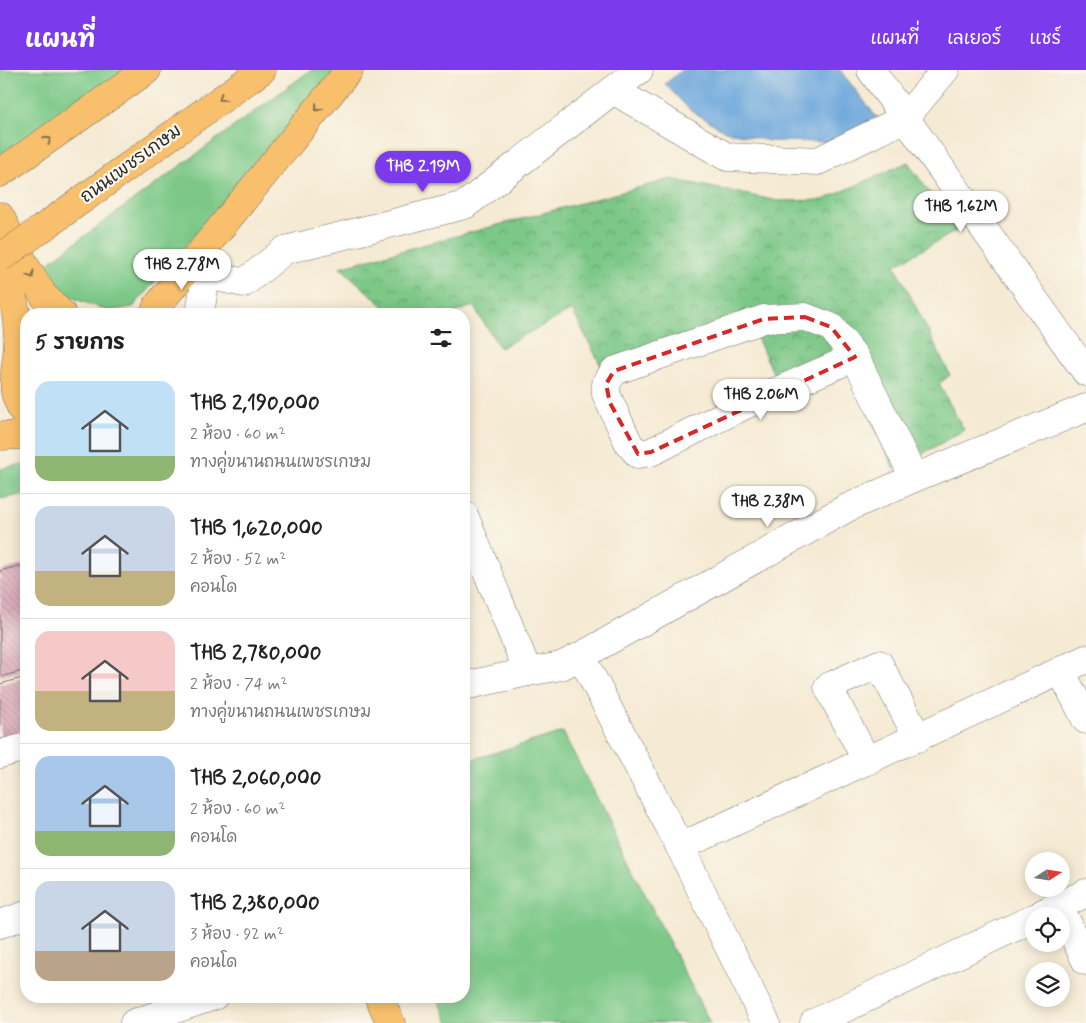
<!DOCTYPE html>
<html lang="th">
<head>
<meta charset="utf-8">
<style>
  :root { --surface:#fff; --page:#f6f6f6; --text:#222; --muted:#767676; --line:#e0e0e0; --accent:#7c3aed }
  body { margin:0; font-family:Mynerve,"Playpen Sans Thai",sans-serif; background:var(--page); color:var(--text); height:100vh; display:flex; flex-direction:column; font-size:19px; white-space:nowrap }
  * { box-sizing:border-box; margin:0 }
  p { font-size:16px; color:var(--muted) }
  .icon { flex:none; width:28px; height:28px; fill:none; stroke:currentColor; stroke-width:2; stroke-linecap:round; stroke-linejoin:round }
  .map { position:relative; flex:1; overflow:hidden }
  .drawer { position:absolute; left:20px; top:238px; width:450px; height:695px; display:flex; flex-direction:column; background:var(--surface); border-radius:20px; box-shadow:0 2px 12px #0003 }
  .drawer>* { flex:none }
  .needle { width:32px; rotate:78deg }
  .fabs { position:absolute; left:1025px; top:782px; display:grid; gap:10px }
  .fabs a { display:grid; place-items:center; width:45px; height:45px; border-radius:50%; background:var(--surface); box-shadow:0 2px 12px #0003; font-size:25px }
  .price { position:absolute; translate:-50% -42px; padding:0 11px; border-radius:18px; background:#fff; color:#222; font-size:16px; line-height:32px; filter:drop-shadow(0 1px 2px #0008) }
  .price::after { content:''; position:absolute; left:50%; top:30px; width:15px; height:11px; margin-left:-8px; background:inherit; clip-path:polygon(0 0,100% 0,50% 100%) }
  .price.selected { background:var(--accent); color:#fff }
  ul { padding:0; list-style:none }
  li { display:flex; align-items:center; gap:15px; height:125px; padding:0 15px }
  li+li { border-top:1px solid var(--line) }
  li span { display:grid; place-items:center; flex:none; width:140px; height:100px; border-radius:15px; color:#555 }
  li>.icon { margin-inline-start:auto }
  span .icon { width:60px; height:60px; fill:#fffc; stroke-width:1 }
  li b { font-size:21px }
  h2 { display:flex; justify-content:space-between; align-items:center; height:60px; padding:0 15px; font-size:21px }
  header { display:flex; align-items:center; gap:30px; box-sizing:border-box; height:70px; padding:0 25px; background:var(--accent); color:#fff }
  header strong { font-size:24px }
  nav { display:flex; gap:28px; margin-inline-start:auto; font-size:18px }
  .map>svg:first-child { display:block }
</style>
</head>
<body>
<header>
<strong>แผนที่</strong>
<nav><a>แผนที่</a><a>เลเยอร์</a><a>แชร์</a></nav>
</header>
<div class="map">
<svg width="1086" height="953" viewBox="0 0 1086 953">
  <defs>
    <pattern id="park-crowns" width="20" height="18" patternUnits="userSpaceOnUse" patternTransform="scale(1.25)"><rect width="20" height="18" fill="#7bc887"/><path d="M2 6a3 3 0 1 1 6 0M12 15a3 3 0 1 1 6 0" fill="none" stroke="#65a36f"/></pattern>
    <pattern id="building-back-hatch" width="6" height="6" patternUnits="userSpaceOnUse" patternTransform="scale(1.25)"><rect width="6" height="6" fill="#daa6b9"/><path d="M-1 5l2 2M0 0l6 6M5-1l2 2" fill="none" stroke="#b18797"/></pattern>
  </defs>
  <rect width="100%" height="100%" fill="#fbf7ec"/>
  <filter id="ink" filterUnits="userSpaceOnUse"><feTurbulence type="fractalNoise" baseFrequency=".02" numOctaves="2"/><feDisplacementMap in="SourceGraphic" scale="10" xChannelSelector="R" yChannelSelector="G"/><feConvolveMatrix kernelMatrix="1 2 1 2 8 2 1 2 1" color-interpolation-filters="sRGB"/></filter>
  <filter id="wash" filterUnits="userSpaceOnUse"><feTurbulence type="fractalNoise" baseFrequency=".0096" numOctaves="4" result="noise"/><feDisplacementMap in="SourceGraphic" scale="20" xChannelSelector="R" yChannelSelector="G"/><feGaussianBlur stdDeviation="1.12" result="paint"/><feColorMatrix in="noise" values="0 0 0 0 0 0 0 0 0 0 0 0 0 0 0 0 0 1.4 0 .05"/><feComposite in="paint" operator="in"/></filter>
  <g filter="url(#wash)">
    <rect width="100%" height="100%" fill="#f5ead3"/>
    <g fill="#7bc887" stroke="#537a59">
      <polygon points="0,0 127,0 8,83 0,85"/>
      <polygon points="311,0 338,0 318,21 133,237 108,241 62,224 41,198"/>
      <polygon points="26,393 26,424 0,429 0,399"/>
      <polygon points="563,662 710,953 449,953 435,926 464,926 464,692"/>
    </g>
    <polygon fill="url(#park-crowns)" stroke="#537a59" points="908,92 956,161 895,195 950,305 939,314 964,360 894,400 848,298 784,327 754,261 611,315 572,240 500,278 473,236 450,244 392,244 340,197 671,109 778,131 823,130"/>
    <polygon fill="#6aa6db" stroke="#4a6883" points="682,0 761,0 774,5 817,0 840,0 878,49 828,72 769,71 725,61 689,39 665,14"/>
    <g id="blocks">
      <g fill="url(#building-back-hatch)">
        <polygon points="26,494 26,600 0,607 0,501"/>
        <polygon points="26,607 26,664 0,670 0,614"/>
      </g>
    </g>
  </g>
  <g filter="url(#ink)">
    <use href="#blocks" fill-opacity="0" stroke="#726e66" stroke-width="1"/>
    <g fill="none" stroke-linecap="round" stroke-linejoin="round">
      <g stroke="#726e66" stroke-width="29">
        <g id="minor">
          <polyline points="871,0 1086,302"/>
          <polyline points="613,20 727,87 818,91 905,48 945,0"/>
          <polyline points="186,200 244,213 285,180 465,135 639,0"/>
          <polyline points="200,244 206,205"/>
          <polyline points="855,287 743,336 651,382 638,384 629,374 606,324 606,314 614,301 764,249 805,247 831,257 855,287 914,408"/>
          <polyline points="464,445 528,602"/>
          <polyline points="581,586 680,777 766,953"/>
          <polyline points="1061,601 1086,650"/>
          <polyline points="464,616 528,602 561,596 581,586 847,438 914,408 1086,338"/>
          <polyline points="0,684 26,677"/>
          <polyline points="867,691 828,617 879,594 918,668"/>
          <polyline points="680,777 1086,589"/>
          <polyline points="1059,836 1086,891"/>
          <polyline points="1043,843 1086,823"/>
          <polyline points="0,854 26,845"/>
          <polyline points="134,953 214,926"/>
          <polyline points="814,953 1034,848"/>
        </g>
      </g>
      <g stroke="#726e66" stroke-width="29">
        <g id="major">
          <polyline points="0,146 25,195 44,226 62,244"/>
          <path d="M0 192C12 214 17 242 18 267 19 285 12 304 15 322 17 331 22 339 26 347"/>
          <polyline points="154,244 157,236 349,0"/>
          <polyline points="0,366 26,365"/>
          <polyline points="378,926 391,953"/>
        </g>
      </g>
      <g stroke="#726e66" stroke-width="29">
        <g id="highway">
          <polyline points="0,103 147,0"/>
          <polyline points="44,157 262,0"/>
        </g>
      </g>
      <use href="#minor" stroke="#fff" stroke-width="28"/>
      <use href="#major" stroke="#f8bf6c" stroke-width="28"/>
      <use href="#highway" stroke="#f8bf6c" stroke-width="28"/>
      <g stroke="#726e66" stroke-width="29" stroke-linecap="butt">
        <polyline id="highway-bridge" points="0,188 44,157"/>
      </g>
      <use href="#highway-bridge" stroke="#f8bf6c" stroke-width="28"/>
    </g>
    <defs><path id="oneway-chevron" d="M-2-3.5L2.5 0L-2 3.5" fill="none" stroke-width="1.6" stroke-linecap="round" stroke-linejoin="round" transform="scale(1.25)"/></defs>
    <g stroke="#876e48">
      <use href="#oneway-chevron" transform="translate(222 28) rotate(144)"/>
      <use href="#oneway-chevron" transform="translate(318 38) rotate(129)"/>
      <use href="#oneway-chevron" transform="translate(48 70) rotate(-35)"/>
      <use href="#oneway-chevron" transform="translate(31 205) rotate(59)"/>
    </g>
  </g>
  <path fill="none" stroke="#d62828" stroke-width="4" stroke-dasharray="10 6" stroke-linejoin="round" d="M805 247 831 257 855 287 651 382 638 384 610 333 606 314 614 301 764 249Z"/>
  <g text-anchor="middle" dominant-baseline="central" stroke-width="4.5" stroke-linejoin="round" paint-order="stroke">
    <g font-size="18" fill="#2b2b2b" stroke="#fbf7ec">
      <text transform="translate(131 94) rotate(-36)">ถนนเพชรเกษม</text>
    </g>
  </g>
</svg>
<div class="fabs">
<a><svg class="needle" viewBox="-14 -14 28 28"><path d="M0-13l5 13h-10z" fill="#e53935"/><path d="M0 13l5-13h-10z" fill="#767676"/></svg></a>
<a><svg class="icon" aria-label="locate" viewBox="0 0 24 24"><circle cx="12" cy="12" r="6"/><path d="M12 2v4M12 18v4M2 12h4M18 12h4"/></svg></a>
<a><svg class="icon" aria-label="layers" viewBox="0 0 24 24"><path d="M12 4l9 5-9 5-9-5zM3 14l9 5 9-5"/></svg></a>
</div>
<b class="price selected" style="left:423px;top:123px">THB 2.19M</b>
<b class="price" style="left:961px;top:163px">THB 1.62M</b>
<b class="price" style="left:182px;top:221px">THB 2.78M</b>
<b class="price" style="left:761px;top:351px">THB 2.06M</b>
<b class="price" style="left:768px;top:458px">THB 2.38M</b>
<section class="drawer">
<h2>5 รายการ<svg class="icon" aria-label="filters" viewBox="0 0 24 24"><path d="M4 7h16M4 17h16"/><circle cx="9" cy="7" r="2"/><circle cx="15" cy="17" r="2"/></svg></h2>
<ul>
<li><span style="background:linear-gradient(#bfe0f5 75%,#8fb573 0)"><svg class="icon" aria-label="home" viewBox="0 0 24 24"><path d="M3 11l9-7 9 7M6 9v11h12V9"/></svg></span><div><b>THB 2,190,000</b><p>2 ห้อง · 60 m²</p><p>ทางคู่ขนานถนนเพชรเกษม</p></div></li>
<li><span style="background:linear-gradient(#c9d6e8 65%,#c2b280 0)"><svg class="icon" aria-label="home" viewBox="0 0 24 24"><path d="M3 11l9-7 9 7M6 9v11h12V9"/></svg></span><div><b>THB 1,620,000</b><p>2 ห้อง · 52 m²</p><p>คอนโด</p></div></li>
<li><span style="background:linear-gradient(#f6c9c9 60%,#c2b280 0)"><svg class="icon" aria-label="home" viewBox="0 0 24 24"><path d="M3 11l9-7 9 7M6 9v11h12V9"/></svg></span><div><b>THB 2,780,000</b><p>2 ห้อง · 74 m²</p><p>ทางคู่ขนานถนนเพชรเกษม</p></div></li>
<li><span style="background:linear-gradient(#a9c7e8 75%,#8fb573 0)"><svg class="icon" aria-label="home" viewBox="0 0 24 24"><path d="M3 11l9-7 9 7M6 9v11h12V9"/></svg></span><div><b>THB 2,060,000</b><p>2 ห้อง · 60 m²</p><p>คอนโด</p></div></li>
<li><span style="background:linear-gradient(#c9d6e8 70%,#b9a48a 0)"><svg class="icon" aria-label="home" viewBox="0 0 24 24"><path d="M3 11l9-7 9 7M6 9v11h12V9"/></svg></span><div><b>THB 2,380,000</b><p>3 ห้อง · 92 m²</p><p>คอนโด</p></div></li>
</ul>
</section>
</div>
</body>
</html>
